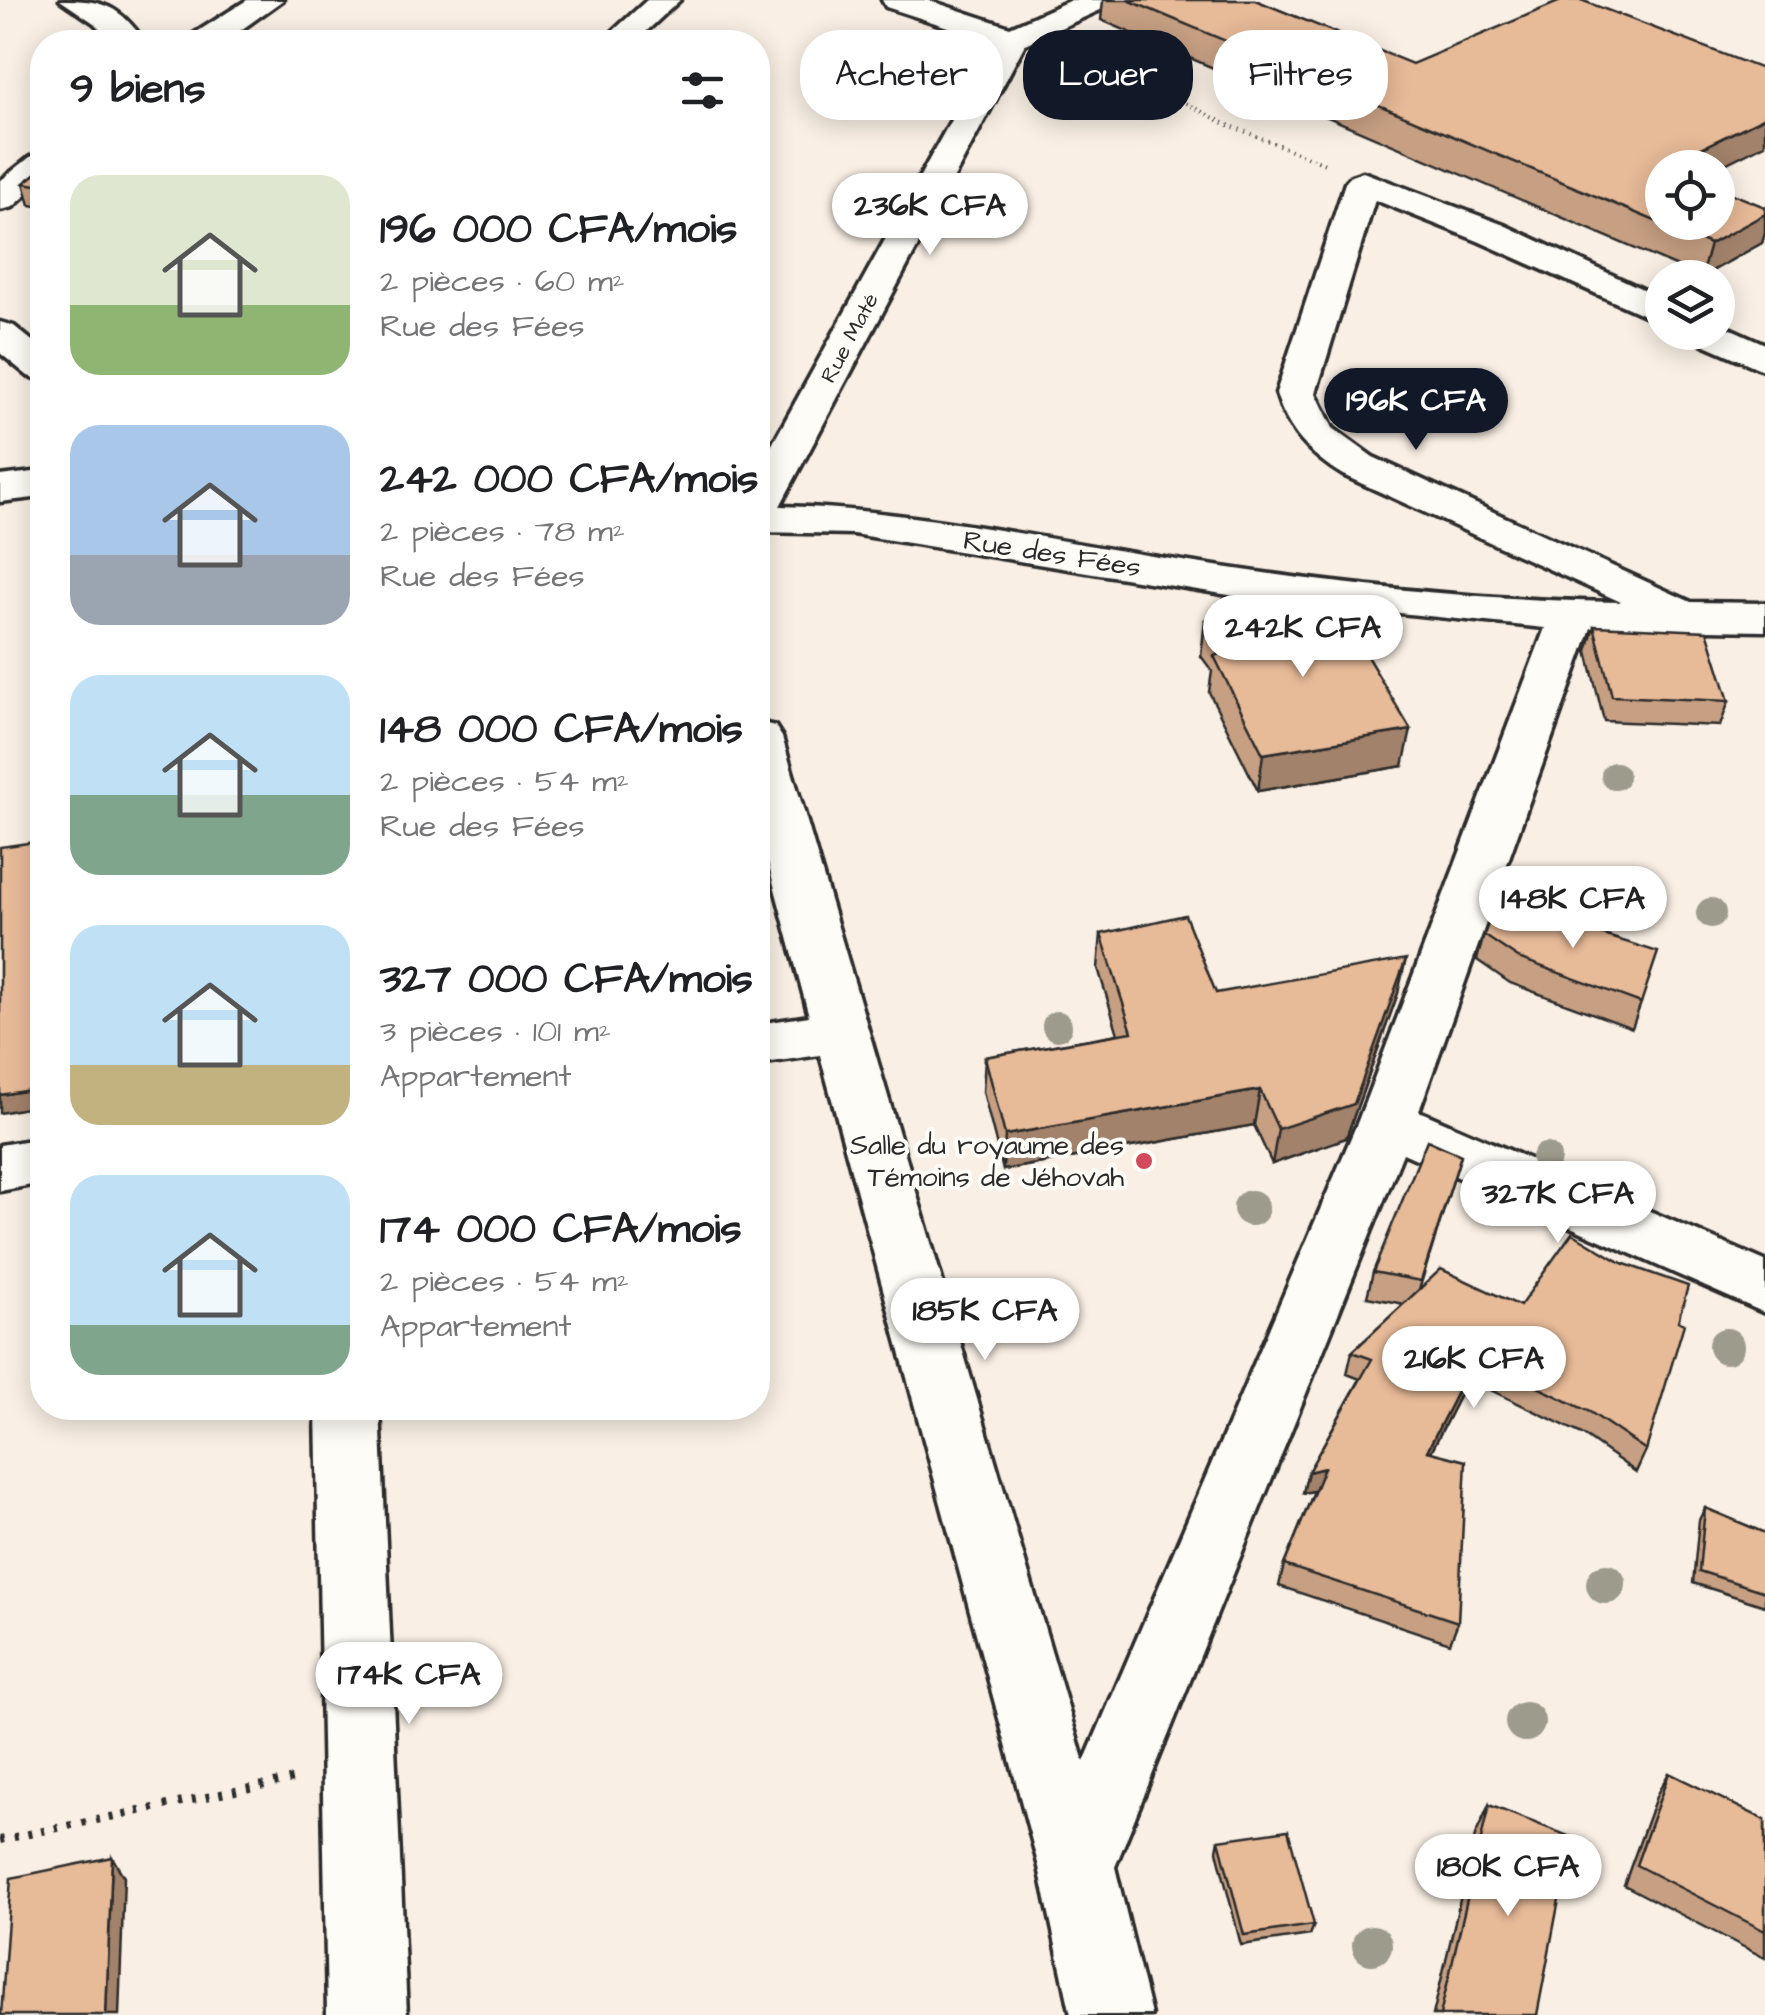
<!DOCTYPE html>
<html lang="fr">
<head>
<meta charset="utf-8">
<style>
  :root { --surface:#fff; --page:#f6f6f6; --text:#202124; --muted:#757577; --accent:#111827 }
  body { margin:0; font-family:"Architects Daughter",sans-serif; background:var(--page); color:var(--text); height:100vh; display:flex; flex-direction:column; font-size:38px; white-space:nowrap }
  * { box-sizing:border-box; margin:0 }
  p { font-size:32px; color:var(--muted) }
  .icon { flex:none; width:55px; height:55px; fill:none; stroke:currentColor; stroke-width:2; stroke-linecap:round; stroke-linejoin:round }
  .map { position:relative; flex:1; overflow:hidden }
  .sheet { position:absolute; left:30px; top:30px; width:740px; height:1390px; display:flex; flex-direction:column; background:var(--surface); border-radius:40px; box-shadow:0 5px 25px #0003 }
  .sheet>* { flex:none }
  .guide { position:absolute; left:800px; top:30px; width:815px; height:90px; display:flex; gap:20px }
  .buttons { position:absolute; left:1645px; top:150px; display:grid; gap:20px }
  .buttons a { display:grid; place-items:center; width:90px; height:90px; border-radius:50%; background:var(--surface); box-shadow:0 5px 25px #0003; font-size:50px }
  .price { position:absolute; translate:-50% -85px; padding:0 22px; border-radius:35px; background:#fff; color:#222; font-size:32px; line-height:65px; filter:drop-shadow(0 2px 5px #0008) }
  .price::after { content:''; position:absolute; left:50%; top:60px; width:30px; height:22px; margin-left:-15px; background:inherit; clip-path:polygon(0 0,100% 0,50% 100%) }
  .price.active { background:var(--accent); color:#fff }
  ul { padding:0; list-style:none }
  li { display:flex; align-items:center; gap:30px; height:250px; padding:0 40px }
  li span { display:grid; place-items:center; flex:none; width:280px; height:200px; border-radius:30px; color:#555 }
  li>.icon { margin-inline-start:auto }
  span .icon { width:120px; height:120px; fill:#fffc; stroke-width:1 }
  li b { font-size:42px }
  h2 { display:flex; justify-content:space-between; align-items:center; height:120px; padding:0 40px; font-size:42px }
  .chip { padding:0 35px; border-radius:40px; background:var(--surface); box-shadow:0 5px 25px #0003; font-size:35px; line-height:90px }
  .chip.active { background:var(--accent); color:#fff }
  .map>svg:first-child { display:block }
</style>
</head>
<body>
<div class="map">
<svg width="1765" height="2015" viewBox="0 0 1765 2015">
  <rect width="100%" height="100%" fill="#f9efe4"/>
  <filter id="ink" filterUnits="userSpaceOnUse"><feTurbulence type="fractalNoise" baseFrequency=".01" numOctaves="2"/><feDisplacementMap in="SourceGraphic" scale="20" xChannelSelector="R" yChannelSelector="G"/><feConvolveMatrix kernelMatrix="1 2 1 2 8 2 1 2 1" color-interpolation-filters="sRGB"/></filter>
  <g filter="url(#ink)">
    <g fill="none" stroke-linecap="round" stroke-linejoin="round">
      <g stroke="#2b2b2b" stroke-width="7">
        <g id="street">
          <path d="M60 0C103 0 119 5 145 42H112L94 23Z"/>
          <polygon points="247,0 283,0 224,42 187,42 192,35"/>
          <polygon points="647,0 680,0 635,42 601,42"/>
          <path d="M882 0H928L1010 27 1071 0H1111L1107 7 1025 44 780 506C907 509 1033 537 1158 557 1310 582 1466 600 1621 602L1343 475C1310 455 1287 431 1276 393L1345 183 1351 176 1363 172 1504 225 1662 298V323L1478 241 1375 200 1316 393 1333 428 1373 457 1691 602 1765 603V631L1591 628 1419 1111 1765 1261V1313L1403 1153 1115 1867 1151 2015H1071L1039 1867 820 1055 758 1064V1024L809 1016 758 825V722L775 726 782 737 1084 1762 1358 1121 1545 628 1235 596 853 534 758 532V470L994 42 886 7Z"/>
          <polygon points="42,154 42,181 13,207 0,210 0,181 30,157"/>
          <polygon points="0,322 14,326 42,349 42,380 28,376 0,353"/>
          <polygon points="1718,323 1765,344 1765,371 1694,340 1689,332 1718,332"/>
          <polygon points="42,471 42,497 0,502 0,476"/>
          <polygon points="42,1138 42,1183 0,1191 0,1145"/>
          <polygon points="316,1408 380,1408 407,2015 327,2015"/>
        </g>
      </g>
      <polyline stroke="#2b2b2b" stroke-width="4" stroke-dasharray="1 5" stroke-linecap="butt" points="1076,55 1129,74 1224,123 1325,164"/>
      <polyline stroke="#2b2b2b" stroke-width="8" stroke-dasharray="4 10" stroke-linecap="butt" points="0,1840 293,1779"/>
      <use href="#street" fill="#fdfcf7" fill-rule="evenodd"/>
    </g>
    <g fill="#9c9b8c">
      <circle cx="1615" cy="776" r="14"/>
      <circle cx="1554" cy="900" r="14"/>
      <circle cx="1711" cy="913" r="15"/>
      <circle cx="1057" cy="1026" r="15"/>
      <circle cx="1546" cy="1158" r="15"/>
      <circle cx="1251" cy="1208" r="18"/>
      <circle cx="1726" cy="1346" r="18"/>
      <circle cx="1606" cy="1584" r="20"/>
      <circle cx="1525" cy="1722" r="20"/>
      <circle cx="1372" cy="1945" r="20"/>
    </g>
    <g fill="#c7a083" stroke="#2b2b2b" stroke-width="2.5">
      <polygon points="1103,0 1255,0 1662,168 1765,207 1765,233 1762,243 1701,277 1101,20"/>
      <polygon points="42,169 42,207 30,205 24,183"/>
      <polygon points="1302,618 1403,766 1258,791 1209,692 1212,671 1201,656 1205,620"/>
      <polygon points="1594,626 1729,701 1720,726 1604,721 1587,651"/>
      <polygon points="1101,934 1216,993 1398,993 1346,1138 1272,1164 1254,1125 1003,1170 983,1092 985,1057 1118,1034 1098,968"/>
      <polygon points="1484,935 1641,1003 1632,1028 1510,983 1477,960"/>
      <polygon points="1461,1155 1419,1290 1520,1306 1678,1321 1646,1450 1636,1472 1582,1434 1468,1379 1431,1452 1458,1622 1450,1643 1279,1586 1284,1565 1314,1491 1303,1493 1308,1472 1360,1379 1347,1374 1352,1352 1404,1304 1367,1297 1373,1272"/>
      <polygon points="1705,1508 1765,1533 1765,1606 1693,1583 1699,1520"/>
      <polygon points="1669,1773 1765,1820 1765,1958 1624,1885 1657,1794"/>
      <polygon points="1489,1805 1537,2015 1433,2015 1475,1836"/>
      <polygon points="1219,1840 1314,1925 1310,1935 1241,1945 1217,1851"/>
    </g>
    <g fill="#a2826a" stroke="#2b2b2b" stroke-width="2.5">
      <polygon points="1765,117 1765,144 1717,168 1663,168"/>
      <polygon points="1765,214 1765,233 1762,243 1701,277 1710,244"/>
      <polygon points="1411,730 1403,766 1258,791 1263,754"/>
      <polygon points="1406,959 1398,993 1346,1138 1272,1164 1278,1129"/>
      <polygon points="42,1088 42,1105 0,1113 0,1095"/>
      <polygon points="1260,1090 1254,1125 1003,1170 1005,1135"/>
      <polygon points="1475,1357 1468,1379 1420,1473 1427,1451"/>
      <polygon points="1324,1468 1318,1490 1303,1493 1308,1472"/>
      <polygon points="112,1857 124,1877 119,2015 106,2015"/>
    </g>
    <g fill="#e7ba98" stroke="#2b2b2b" stroke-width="2.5">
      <polygon points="1128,0 1255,0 1412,64 1563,0 1581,0 1765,70 1765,117 1664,166 1666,168 1662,168 1662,222 1718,222 1718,188 1765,207 1765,214 1710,244"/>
      <polygon points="42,169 42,186 24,183"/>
      <polygon points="1302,607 1302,618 1343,616 1411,730 1263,754 1214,656 1229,651 1205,620"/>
      <polygon points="1594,626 1707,631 1729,701 1612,696"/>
      <polygon points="42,841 42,1088 0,1095 0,847"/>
      <polygon points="1496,901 1658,952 1641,1003 1518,958 1484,935"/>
      <polygon points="1185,915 1216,993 1406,959 1354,1104 1278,1129 1260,1090 1005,1135 985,1057 1132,1032 1101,934"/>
      <polygon points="1427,1140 1461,1155 1421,1281 1373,1272"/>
      <polygon points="1572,1233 1622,1263 1688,1286 1678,1321 1684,1324 1646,1450 1590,1412 1475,1357 1427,1451 1466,1461 1458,1622 1284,1565 1324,1468 1308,1472 1372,1359 1352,1352 1441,1269 1520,1306"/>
      <polygon points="1705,1508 1765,1533 1765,1592 1699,1571"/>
      <polygon points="1669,1773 1765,1820 1765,1931 1636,1865"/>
      <polygon points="1489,1805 1571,1837 1537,2015 1440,2015"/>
      <polygon points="1288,1830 1314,1925 1244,1935 1219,1840"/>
      <polygon points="112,1857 106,2015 1,2015 11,1878"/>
    </g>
  </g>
  <circle fill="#d1495b" stroke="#fdfcf7" stroke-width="4" cx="1144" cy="1161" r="10"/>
  <g text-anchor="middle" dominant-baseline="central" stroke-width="8" stroke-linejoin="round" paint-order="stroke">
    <g font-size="22" fill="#2b2b2b" stroke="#fdfcf7">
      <text transform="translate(850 338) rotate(-62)">Rue Maté</text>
    </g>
    <g font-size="28" fill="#2b2b2b" stroke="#fdfcf7">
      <text transform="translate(1052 554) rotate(9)">Rue des Fées</text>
    </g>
    <g font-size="28" fill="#2b2b2b" stroke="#fdfcf7" text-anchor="end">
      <text x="1124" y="1145">Salle du royaume des<tspan x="1124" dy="32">Témoins de Jéhovah</tspan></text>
    </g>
  </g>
</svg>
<div class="buttons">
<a><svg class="icon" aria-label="locate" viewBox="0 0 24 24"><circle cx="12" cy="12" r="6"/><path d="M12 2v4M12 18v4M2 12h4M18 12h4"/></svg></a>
<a><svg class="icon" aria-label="layers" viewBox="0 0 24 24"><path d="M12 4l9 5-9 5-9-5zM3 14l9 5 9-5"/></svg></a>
</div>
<b class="price" style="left:930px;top:258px">236K CFA</b>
<b class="price active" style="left:1416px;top:453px">196K CFA</b>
<b class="price" style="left:1303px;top:680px">242K CFA</b>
<b class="price" style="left:1573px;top:951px">148K CFA</b>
<b class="price" style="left:1558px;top:1246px">327K CFA</b>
<b class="price" style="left:985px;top:1363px">185K CFA</b>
<b class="price" style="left:1474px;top:1411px">216K CFA</b>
<b class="price" style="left:409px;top:1727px">174K CFA</b>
<b class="price" style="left:1508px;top:1919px">180K CFA</b>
<div class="guide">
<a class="chip">Acheter</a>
<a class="chip active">Louer</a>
<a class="chip">Filtres</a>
</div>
<section class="sheet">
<h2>9 biens<svg class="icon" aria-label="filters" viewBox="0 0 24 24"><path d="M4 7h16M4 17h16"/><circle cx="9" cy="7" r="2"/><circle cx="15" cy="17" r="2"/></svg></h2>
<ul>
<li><span style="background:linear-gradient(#dfe7d0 65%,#8fb573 0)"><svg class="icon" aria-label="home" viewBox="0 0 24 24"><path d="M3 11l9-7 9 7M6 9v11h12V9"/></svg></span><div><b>196 000 CFA/mois</b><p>2 pièces · 60 m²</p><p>Rue des Fées</p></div></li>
<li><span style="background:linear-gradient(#a9c7e8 65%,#9aa5b1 0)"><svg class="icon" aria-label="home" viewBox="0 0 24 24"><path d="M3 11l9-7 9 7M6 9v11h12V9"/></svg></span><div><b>242 000 CFA/mois</b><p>2 pièces · 78 m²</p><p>Rue des Fées</p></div></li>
<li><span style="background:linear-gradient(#bfe0f5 60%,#7fa58c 0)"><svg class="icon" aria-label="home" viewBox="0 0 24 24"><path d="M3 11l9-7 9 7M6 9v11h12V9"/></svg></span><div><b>148 000 CFA/mois</b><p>2 pièces · 54 m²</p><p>Rue des Fées</p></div></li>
<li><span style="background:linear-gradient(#bfe0f5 70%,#c2b280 0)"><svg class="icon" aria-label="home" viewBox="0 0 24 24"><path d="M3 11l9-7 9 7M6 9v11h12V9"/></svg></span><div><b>327 000 CFA/mois</b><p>3 pièces · 101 m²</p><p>Appartement</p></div></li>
<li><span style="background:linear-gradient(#bfe0f5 75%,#7fa58c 0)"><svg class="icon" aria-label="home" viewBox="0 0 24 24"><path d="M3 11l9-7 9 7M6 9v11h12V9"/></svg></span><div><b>174 000 CFA/mois</b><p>2 pièces · 54 m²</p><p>Appartement</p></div></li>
</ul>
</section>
</div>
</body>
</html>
